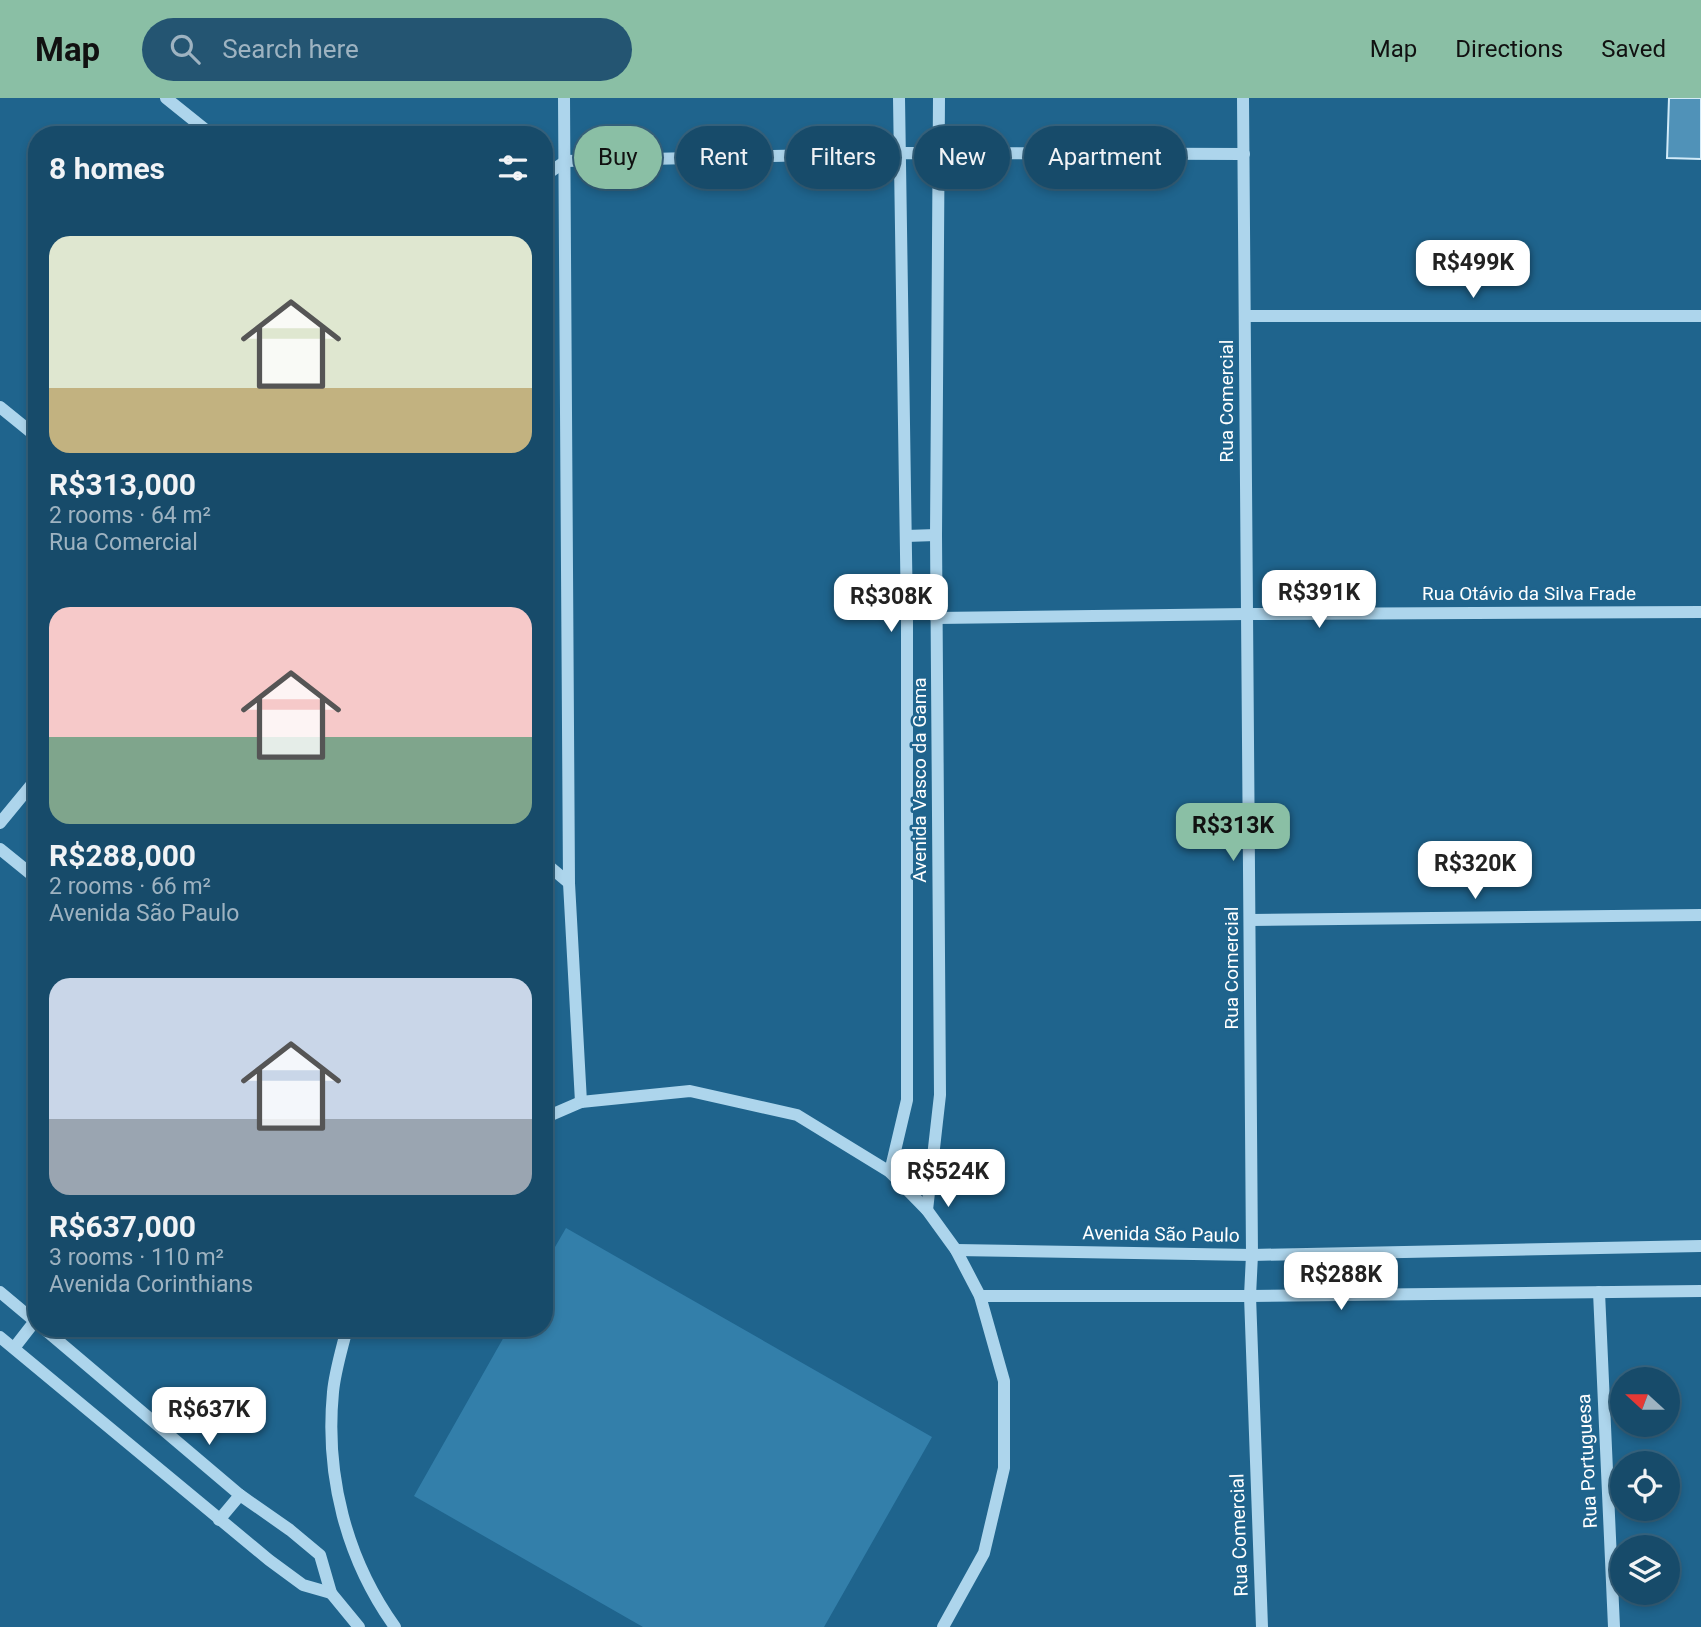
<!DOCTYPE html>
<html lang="en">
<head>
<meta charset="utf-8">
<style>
  :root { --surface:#174b6a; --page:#245572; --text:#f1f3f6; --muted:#9eb3c1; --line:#36637e; --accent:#8abfa5 }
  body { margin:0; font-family:Roboto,sans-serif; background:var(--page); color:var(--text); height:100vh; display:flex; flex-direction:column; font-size:26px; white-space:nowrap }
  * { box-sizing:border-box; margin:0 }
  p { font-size:23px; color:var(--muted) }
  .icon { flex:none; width:38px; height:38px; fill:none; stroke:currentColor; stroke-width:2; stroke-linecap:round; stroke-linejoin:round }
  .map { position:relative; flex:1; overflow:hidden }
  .side { position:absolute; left:28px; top:28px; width:525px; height:1211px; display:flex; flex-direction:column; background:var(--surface); border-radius:28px; box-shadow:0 4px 10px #0003,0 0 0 2px var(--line) }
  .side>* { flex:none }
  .hud { position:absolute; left:574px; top:28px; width:665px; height:63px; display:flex; gap:14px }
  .needle { width:46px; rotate:291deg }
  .controls { position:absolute; left:1610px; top:1269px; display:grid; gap:14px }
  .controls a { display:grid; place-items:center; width:70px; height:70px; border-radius:50%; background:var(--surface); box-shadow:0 4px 10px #0003,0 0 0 2px var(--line); font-size:35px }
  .price { position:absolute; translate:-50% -60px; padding:0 16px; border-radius:14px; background:#fff; color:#222; font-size:23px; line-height:46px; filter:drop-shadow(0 2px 4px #0008) }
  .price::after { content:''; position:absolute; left:50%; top:42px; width:21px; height:16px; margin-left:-10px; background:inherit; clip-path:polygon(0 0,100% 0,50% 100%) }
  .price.active { background:var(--accent); color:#111 }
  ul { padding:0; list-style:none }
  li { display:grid; align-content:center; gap:14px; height:371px; padding:0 21px }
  li span { display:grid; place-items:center; height:217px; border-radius:21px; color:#555 }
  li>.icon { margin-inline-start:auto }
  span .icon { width:126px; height:126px; fill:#fffc; stroke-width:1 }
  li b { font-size:30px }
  h2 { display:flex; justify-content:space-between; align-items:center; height:84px; padding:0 21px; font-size:30px }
  .tag { padding:0 24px; border-radius:32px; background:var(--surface); box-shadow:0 4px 10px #0003,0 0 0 2px var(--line); font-size:24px; line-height:63px }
  .tag.active { background:var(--accent); color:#111 }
  header { display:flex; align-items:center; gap:42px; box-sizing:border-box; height:98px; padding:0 35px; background:var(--accent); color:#111 }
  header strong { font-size:33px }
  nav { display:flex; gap:38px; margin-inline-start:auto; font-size:24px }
  .search { width:490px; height:63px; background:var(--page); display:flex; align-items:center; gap:18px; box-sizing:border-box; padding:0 24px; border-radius:38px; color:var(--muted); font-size:26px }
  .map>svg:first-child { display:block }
</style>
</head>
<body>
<header>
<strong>Map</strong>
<div class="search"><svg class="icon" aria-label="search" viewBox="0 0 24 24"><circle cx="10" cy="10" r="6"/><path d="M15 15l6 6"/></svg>Search here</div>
<nav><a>Map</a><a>Directions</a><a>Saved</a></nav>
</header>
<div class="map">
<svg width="1701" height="1529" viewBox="0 0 1701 1529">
  <rect width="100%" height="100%" fill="#1f648d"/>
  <polygon fill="#337faa" points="566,1130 932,1339 824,1529 643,1529 414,1398 509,1230 544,1230 544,1168"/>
  <polygon fill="#5092b8" stroke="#d2ebf9" stroke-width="2" points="1669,0 1701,0 1701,61 1667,60"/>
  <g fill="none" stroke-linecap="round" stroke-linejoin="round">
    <g stroke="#add5ec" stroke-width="12">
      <polyline points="166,0 212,37"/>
      <polyline points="564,0 569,785 581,1004"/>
      <polyline points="1243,0 1252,1157 1250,1198 1262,1529"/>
      <polyline points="544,78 566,63 900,55 1244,56"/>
      <polyline points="1245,218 1701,218"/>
      <polyline points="0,309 37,339"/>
      <polyline points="906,438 936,437"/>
      <polyline points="936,520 1247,516 1701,514"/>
      <polyline points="0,725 37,680"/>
      <polyline points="0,751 37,781"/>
      <polyline points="544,764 569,785"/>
      <polyline points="1250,822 1701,817"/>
      <polyline points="544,1020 581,1004 690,993 797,1017 890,1074 927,1112 956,1152 980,1198 1004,1283 1004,1370 984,1455 943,1529"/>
      <polyline points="890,1074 907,1002 907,521 899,0"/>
      <polyline points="927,1112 940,997 936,437 939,0"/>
      <polyline points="956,1152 1252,1157 1701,1148"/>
      <polyline points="0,1194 37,1225"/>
      <polyline points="1599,1194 1614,1529"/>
      <polyline points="980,1198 1250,1198 1701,1193"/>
      <polyline points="43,1230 240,1397 290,1432 320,1457 331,1495 359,1529"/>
      <path d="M347 1230C342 1251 335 1273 333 1294 325 1377 346 1461 395 1529"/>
      <polyline points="0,1239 269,1462 303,1487 331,1495"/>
      <polyline points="14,1250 35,1223"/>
      <polyline points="219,1422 240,1397"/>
    </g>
  </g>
  <g text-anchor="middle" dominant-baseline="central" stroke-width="5" stroke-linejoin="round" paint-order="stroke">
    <g font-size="19" fill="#fff" stroke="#1f648d">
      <text transform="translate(1226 303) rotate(-90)">Rua Comercial</text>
      <text x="1529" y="495">Rua Otávio da Silva Frade</text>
      <text transform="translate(919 682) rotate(-90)">Avenida Vasco da Gama</text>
      <text transform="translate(1231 870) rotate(-90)">Rua Comercial</text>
      <text transform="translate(1161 1136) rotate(1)">Avenida São Paulo</text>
      <text transform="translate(1587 1363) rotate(-93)">Rua Portuguesa</text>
      <text transform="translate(1239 1437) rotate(-92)">Rua Comercial</text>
    </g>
  </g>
</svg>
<div class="controls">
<a><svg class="needle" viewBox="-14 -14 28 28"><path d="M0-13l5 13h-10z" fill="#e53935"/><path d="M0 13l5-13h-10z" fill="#9eb3c1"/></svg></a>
<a><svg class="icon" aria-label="locate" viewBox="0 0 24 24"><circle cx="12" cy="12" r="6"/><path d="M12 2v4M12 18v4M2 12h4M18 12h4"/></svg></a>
<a><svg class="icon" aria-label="layers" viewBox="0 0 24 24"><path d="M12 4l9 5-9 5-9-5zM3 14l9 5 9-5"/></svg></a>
</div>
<b class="price" style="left:1473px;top:202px">R$499K</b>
<b class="price" style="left:1319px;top:532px">R$391K</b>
<b class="price" style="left:891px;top:536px">R$308K</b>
<b class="price active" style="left:1233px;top:765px">R$313K</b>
<b class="price" style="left:1475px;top:803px">R$320K</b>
<b class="price" style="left:948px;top:1111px">R$524K</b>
<b class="price" style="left:1341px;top:1214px">R$288K</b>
<b class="price" style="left:209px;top:1349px">R$637K</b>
<div class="hud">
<a class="tag active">Buy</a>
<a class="tag">Rent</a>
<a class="tag">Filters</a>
<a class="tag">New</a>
<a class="tag">Apartment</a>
</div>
<section class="side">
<h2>8 homes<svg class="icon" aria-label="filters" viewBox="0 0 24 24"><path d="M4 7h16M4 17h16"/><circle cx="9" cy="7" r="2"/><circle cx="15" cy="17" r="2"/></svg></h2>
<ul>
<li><span style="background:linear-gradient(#dfe7d0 70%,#c2b280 0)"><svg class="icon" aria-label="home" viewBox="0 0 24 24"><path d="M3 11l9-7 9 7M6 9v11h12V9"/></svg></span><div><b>R$313,000</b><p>2 rooms · 64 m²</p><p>Rua Comercial</p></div></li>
<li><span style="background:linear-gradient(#f6c9c9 60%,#7fa58c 0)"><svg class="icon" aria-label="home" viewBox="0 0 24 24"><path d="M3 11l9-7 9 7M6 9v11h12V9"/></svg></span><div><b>R$288,000</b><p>2 rooms · 66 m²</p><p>Avenida São Paulo</p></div></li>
<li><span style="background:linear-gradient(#c9d6e8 65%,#9aa5b1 0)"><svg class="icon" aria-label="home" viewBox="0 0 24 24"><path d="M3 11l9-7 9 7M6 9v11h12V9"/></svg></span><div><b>R$637,000</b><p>3 rooms · 110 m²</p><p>Avenida Corinthians</p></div></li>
</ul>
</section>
</div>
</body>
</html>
